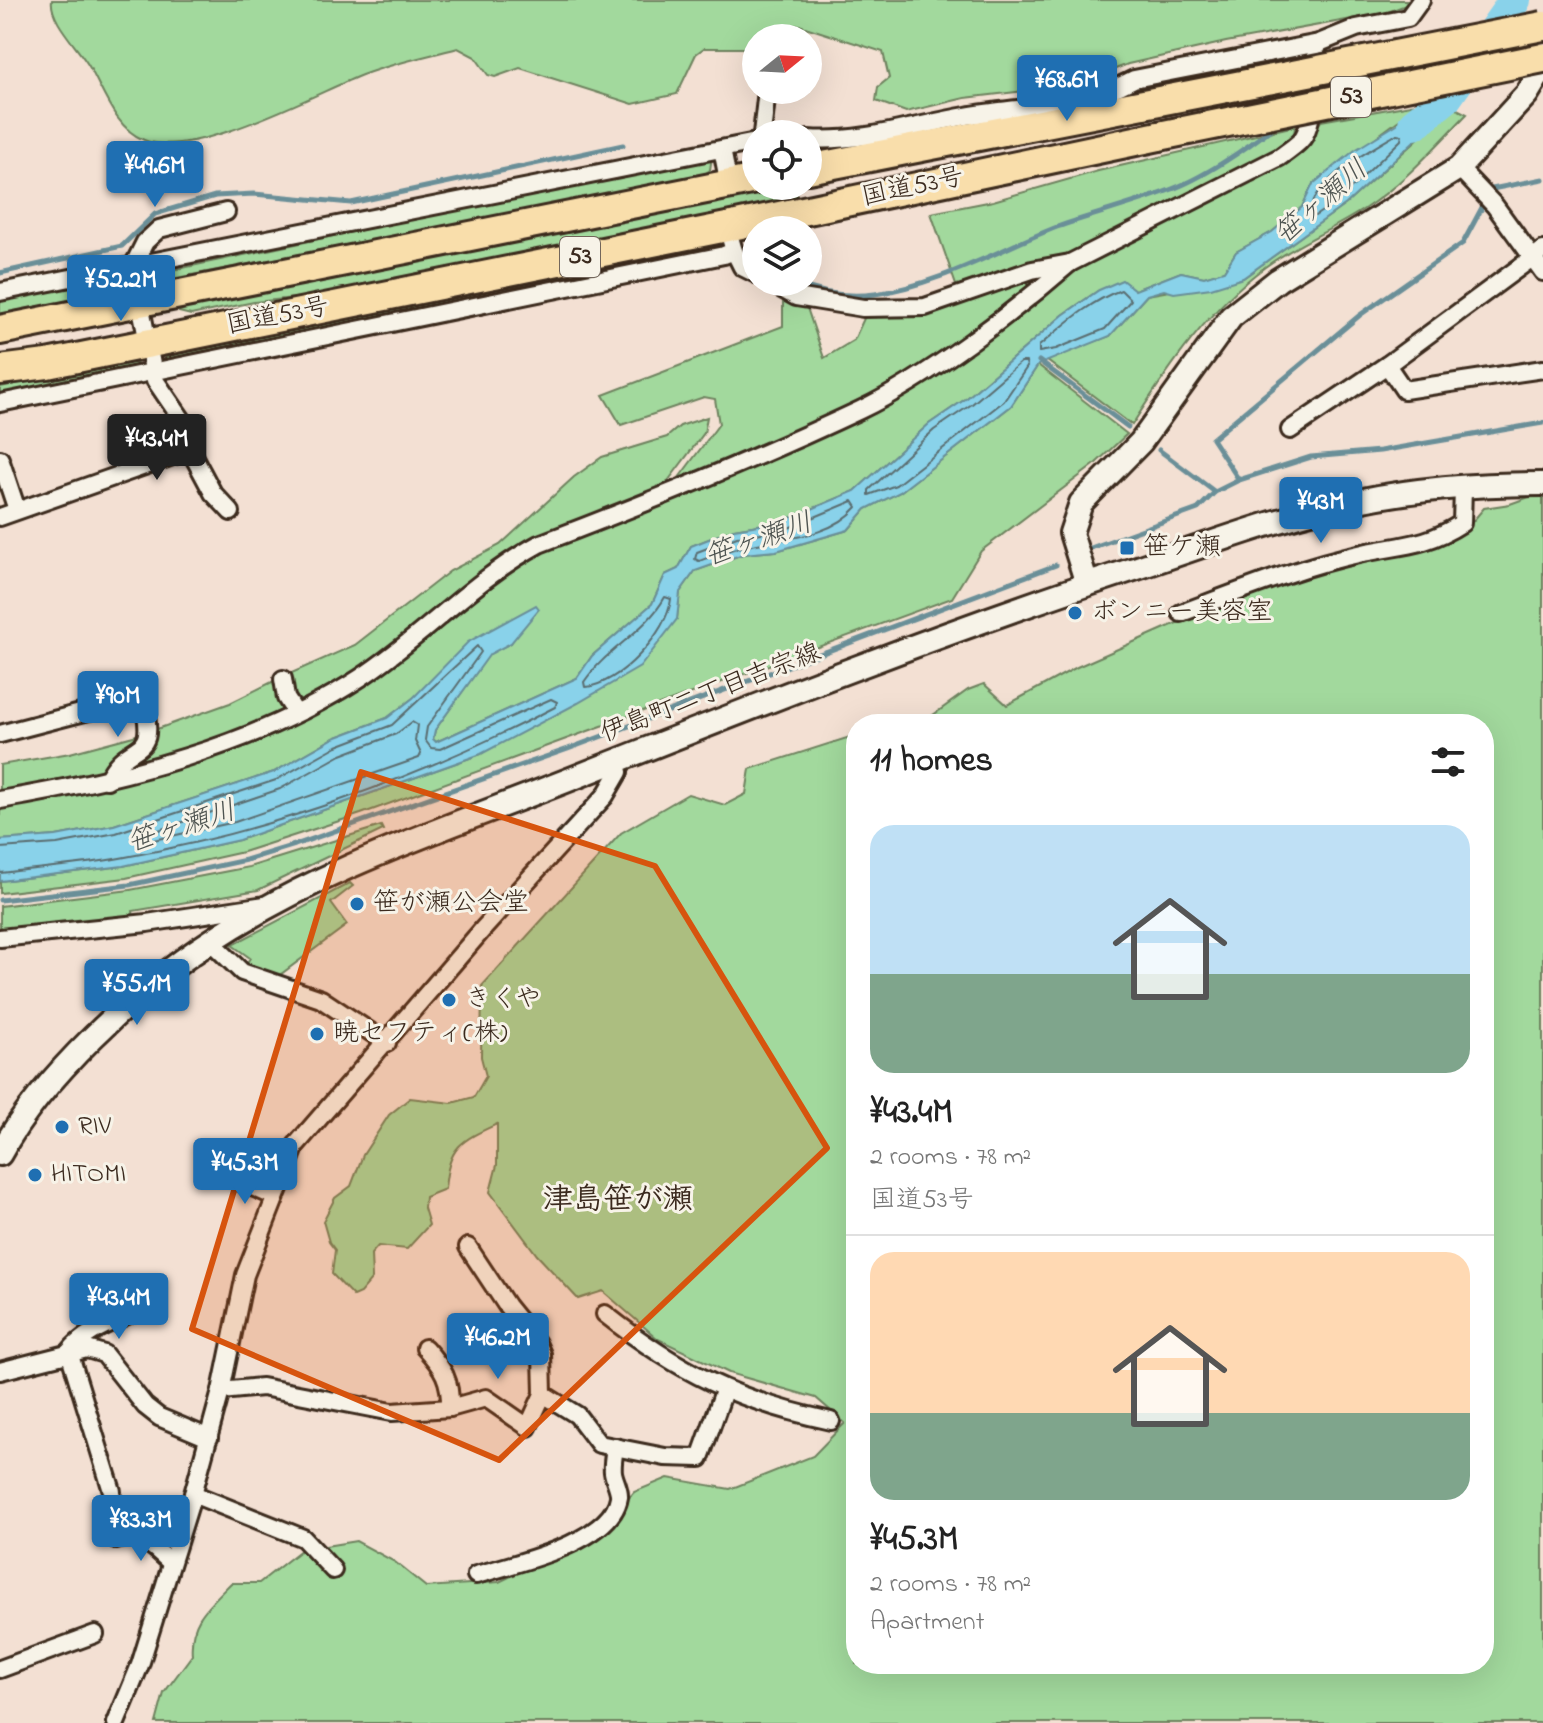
<!DOCTYPE html>
<html lang="en">
<head>
<meta charset="utf-8">
<style>
  :root { --surface:#fff; --page:#f6f6f6; --text:#222; --muted:#767676; --line:#e0e0e0; --accent:#1f6fb2 }
  body { margin:0; font-family:"Indie Flower","Klee One",sans-serif; background:var(--page); color:var(--text); height:100vh; display:flex; flex-direction:column; font-size:30px; white-space:nowrap }
  * { box-sizing:border-box; margin:0 }
  p { font-size:26px; color:var(--muted) }
  .icon { flex:none; width:44px; height:44px; fill:none; stroke:currentColor; stroke-width:2; stroke-linecap:round; stroke-linejoin:round }
  .map { position:relative; flex:1; overflow:hidden }
  .panel { position:absolute; left:846px; top:714px; width:648px; height:960px; display:flex; flex-direction:column; background:var(--surface); border-radius:32px; box-shadow:0 8px 32px #0002 }
  .panel>* { flex:none }
  .needle { width:52px; rotate:72deg }
  .controls { position:absolute; left:742px; top:24px; display:grid; gap:16px }
  .controls a { display:grid; place-items:center; width:80px; height:80px; border-radius:50%; background:var(--surface); box-shadow:0 8px 32px #0002; font-size:40px }
  .price { position:absolute; translate:-50% -68px; padding:0 18px; border-radius:8px; background:var(--accent); color:#fff; font-size:26px; line-height:52px; filter:drop-shadow(0 2px 4px #0008) }
  .price::after { content:''; position:absolute; left:50%; top:48px; width:24px; height:18px; margin-left:-12px; background:inherit; clip-path:polygon(0 0,100% 0,50% 100%) }
  .price.active { background:#222; color:#fff }
  ul { padding:0; list-style:none }
  li { display:grid; align-content:center; gap:16px; height:424px; padding:0 24px }
  li+li { border-top:2px solid var(--line) }
  li span { display:grid; place-items:center; height:248px; border-radius:24px; color:#555 }
  li>.icon { margin-inline-start:auto }
  span .icon { width:144px; height:144px; fill:#fffc; stroke-width:1 }
  li b { font-size:34px }
  h2 { display:flex; justify-content:space-between; align-items:center; height:96px; padding:0 24px; font-size:34px }
  .map>svg:first-child { display:block }
</style>
</head>
<body>
<div class="map">
<svg width="1543" height="1723" viewBox="0 0 1543 1723">
  <rect width="100%" height="100%" fill="#f3e0d3"/>
  <filter id="ink" filterUnits="userSpaceOnUse"><feTurbulence type="fractalNoise" baseFrequency=".0125" numOctaves="2"/><feDisplacementMap in="SourceGraphic" scale="16" xChannelSelector="R" yChannelSelector="G"/><feConvolveMatrix kernelMatrix="1 2 1 2 8 2 1 2 1" color-interpolation-filters="sRGB"/></filter>
  <g filter="url(#ink)">
    <g fill="#a2d99d" stroke="#6e825e" stroke-width="2">
      <path d="M52 0H1419L1385 13 1226 42 1128 64 1075 85 965 98 906 112 876 101 878 87 889 78 883 52 799 25 778 26 770 38H756V48H704L696 54 677 94 633 104 520 68 495 77 488 75 475 57 458 48C425 57 389 64 357 77 311 96 192 160 144 140 116 129 104 93 90 68 80 49 49 21 52 0Z"/>
      <polygon points="1422,103 1313,184 1302,207 1272,232 1236,252 1224,271 1204,277 1181,272 1135,290 1099,290 1063,315 967,398 929,424 855,491 783,521 734,529 691,546 678,569 665,575 652,604 592,656 577,678 436,742 433,739 435,730 490,653 511,643 516,635 413,698 387,718 334,738 274,772 114,825 56,836 0,840 0,805 64,794 320,706 509,564 865,413 1073,267 1307,143 1321,121"/>
      <path d="M1453 107 1467 114C1434 148 1404 183 1364 209 1332 230 1295 245 1265 267 1209 308 1169 367 1132 425L1046 360 1110 336 1147 295 1243 278 1346 204Z"/>
      <polygon points="1295,126 1294,136 1276,153 1069,256 958,291 931,213 993,201 1098,171"/>
      <polygon points="712,156 710,170 702,176 161,281 156,280 154,274"/>
      <polygon points="770,186 795,186 798,200 336,294 254,302 191,315 179,312 180,307 189,304"/>
      <polygon points="698,246 706,246 712,252 164,364 166,356 172,353"/>
      <polygon points="114,276 120,279 122,285 117,291 0,314 0,298"/>
      <polygon points="1032,277 1037,285 1027,294 909,375 858,404 675,483 719,424 715,399 704,397 621,425 603,395 783,326 783,299 806,305 824,358 854,340 866,314"/>
      <polygon points="131,361 142,367 0,396 0,387"/>
      <polygon points="1038,365 1127,434 1094,465 981,551 952,598 361,814 243,852 126,878 0,893 0,881 123,866 239,840 481,754 677,619 680,592 695,571 743,554 776,551 848,530 866,509 900,492 1011,406"/>
      <polygon points="707,417 704,433 662,489 538,538 358,673 296,707 287,675 355,645 450,571 500,545 574,477 602,457 667,437 680,426"/>
      <path d="M1543 492V1723H156L164 1693 192 1655C189 1621 208 1606 231 1583H259L301 1550 356 1541 395 1562 426 1587 499 1582 596 1536 634 1492 668 1478 730 1489 813 1456 845 1423 816 1398 729 1373 658 1339 603 1291 578 1299 537 1255 490 1192 497 1165V1124C460 1141 449 1146 445 1189L425 1197 424 1208 429 1225 407 1249 378 1246 371 1254 372 1279 360 1293 353 1296 332 1274 335 1250 329 1242 323 1221 335 1198 351 1186 363 1155 389 1115 410 1098 452 1103 474 1097 486 1076 481 1057 482 986 621 833 688 794 725 805 746 794 750 769 856 735V1664H1484V724H896L926 720 968 690 984 684 1007 705 1077 667 1245 593 1467 528 1484 508 1510 504Z"/>
      <polygon points="278,679 288,711 227,737 116,772 154,730 230,703"/>
      <polygon points="141,734 104,773 0,795 0,765 70,753"/>
      <polygon points="381,826 383,830 258,890 133,911 134,918 0,934 0,906 130,890 249,867"/>
      <polygon points="350,883 353,886 331,903 347,925 277,977 246,964 250,958 232,945"/>
    </g>
    <polygon fill="#89d2ea" stroke="#6a8f98" stroke-width="2" points="1466,93 1346,204 1243,278 1211,288 1174,293 1164,290 1147,295 1110,336 1038,365 1011,406 900,492 866,509 848,530 776,551 743,554 695,571 680,592 677,619 640,667 578,703 481,754 239,840 123,866 0,881 0,840 56,836 114,825 274,772 334,738 387,718 413,698 468,642 536,605 539,609 511,643 490,654 435,730 433,739 436,742 577,678 592,656 652,604 665,575 678,569 691,546 734,529 783,521 855,491 929,424 967,398 1063,315 1099,290 1122,280 1135,290 1181,272 1204,277 1224,271 1236,252 1272,232 1302,207 1313,184 1355,150 1397,124 1422,103"/>
    <g fill="none" stroke-linecap="round" stroke-linejoin="round">
      <g stroke="#5a6d70" stroke-width="2">
        <path d="M1397 134 1402 135 1401 140 1341 198 1315 216 1310 215C1311 181 1370 150 1397 134Z"/>
        <path d="M1121 290 1131 300 1105 329 1056 349 1039 352V346C1064 325 1090 301 1121 290Z"/>
        <polygon points="1021,362 1026,362 1027,367 1004,401 896,485 869,495 869,490 934,430 972,404"/>
        <path d="M853 501 857 507C830 539 781 538 741 547 727 550 713 556 699 561L695 559 697 552 737 537 786 529Z"/>
        <path d="M665 597 671 599C668 632 618 686 585 687L584 682C606 649 646 632 665 597Z"/>
        <polygon points="412,722 417,725 415,741 421,754 419,758 235,822 149,841 145,839 147,834 280,789 341,755 396,734"/>
        <path d="M0 848 57 844 116 833 276 780 337 746 392 725 477 646 481 652 427 727 425 740 431 748 440 749 551 699 557 702 555 707C421 777 270 832 120 858 81 865 40 868 0 873"/>
      </g>
      <g stroke="#6a8f98" stroke-width="5">
        <polyline points="0,273 122,246 155,214 215,196 254,194 351,203 623,145"/>
        <path d="M792 282C819 293 845 298 875 294 938 285 998 250 1057 227 1093 214 1131 205 1167 191 1202 179 1247 148 1276 125"/>
        <polyline points="1039,361 1128,427"/>
        <polyline points="1159,450 1215,492"/>
        <polyline points="1239,480 1212,439 1360,315 1463,243 1492,189 1543,179"/>
        <polyline points="1088,549 1198,509 1215,492 1239,480 1311,457 1380,451 1543,423"/>
        <polyline points="0,900 129,885 246,860 295,845 568,749 1056,565"/>
      </g>
      <polyline stroke="#89d2ea" stroke-width="32" points="1414,124 1446,98 1515,0"/>
      <g stroke="#3b2a1e" stroke-width="22">
        <g id="street">
          <polyline points="762,134 767,90"/>
          <path d="M808 139C861 143 915 125 966 116 1024 106 1082 107 1134 79L1319 43"/>
          <polyline points="722,149 729,185"/>
          <polyline points="1459,168 1495,206 1543,272"/>
          <polyline points="734,251 742,267 756,274"/>
          <path d="M769 282 796 297 863 308 925 307 1032 270 1070 263 1280 157C1287 151 1300 144 1304 136 1319 108 1307 72 1319 43L1356 28 1408 18 1421 0"/>
          <polyline points="0,292 756,142"/>
          <polyline points="1387,365 1404,390 1543,369"/>
          <polyline points="0,403 724,255 734,251 727,227"/>
          <polyline points="1290,430 1387,365 1543,250"/>
          <polyline points="190,450 213,493 231,512"/>
          <polyline points="0,459 17,510"/>
          <polyline points="0,517 190,450 185,424 155,380 133,266 145,242 159,229 226,212"/>
          <path d="M1181 613C1240 591 1301 566 1363 553 1402 545 1427 546 1462 523L1463 488"/>
          <polyline points="283,679 286,698 295,712"/>
          <polyline points="0,734 100,708"/>
          <path d="M107 780C129 735 160 765 142 697"/>
          <path d="M0 800C123 779 254 747 360 678 423 637 473 580 539 544 647 503 756 459 860 410 927 378 1014 312 1070 263"/>
          <polyline points="0,938 147,923 265,905"/>
          <polyline points="210,941 242,972 321,999 387,1043"/>
          <polyline points="234,1179 273,1196"/>
          <polyline points="468,1247 507,1306 537,1343 542,1354 543,1394"/>
          <path d="M605 1314C678 1372 740 1402 831 1421"/>
          <path d="M425 1348C443 1368 451 1380 450 1408"/>
          <polyline points="0,1371 87,1349 104,1354 145,1406 159,1417 209,1438"/>
          <polyline points="221,1391 262,1387 392,1412 450,1408 486,1398 528,1427 543,1394 577,1415 599,1444 665,1457 700,1458 724,1391"/>
          <path d="M112 1491 69 1352C90 1325 127 1319 156 1300"/>
          <polyline points="193,1494 303,1538 333,1570"/>
          <path d="M116 1540C142 1532 152 1546 171 1563"/>
          <path d="M476 1575C513 1564 612 1543 619 1497 620 1489 614 1480 613 1472 612 1464 614 1455 615 1447"/>
          <polyline points="0,1669 95,1634"/>
          <polyline points="116,1723 140,1665 193,1494 221,1391 245,1275 296,1145 483,929 605,796 619,772 615,761"/>
        </g>
      </g>
      <g stroke="#3b2a1e" stroke-width="28">
        <g id="secondary">
          <polyline points="1087,584 1071,533 1081,503 1141,442 1231,317 1278,280 1459,168 1527,94 1543,68"/>
          <path d="M0 1154C41 1078 138 988 211 941 324 866 456 825 581 775 763 703 945 631 1131 570 1207 545 1284 515 1363 500 1422 488 1483 484 1543 484"/>
        </g>
      </g>
      <g stroke="#3b2a1e" stroke-width="34">
        <g id="highway">
          <polyline points="808,169 1252,83"/>
          <polyline points="0,330 756,179"/>
          <polyline points="0,370 47,364 727,227 1159,136"/>
        </g>
      </g>
      <use href="#street" stroke="#f7f3e8" stroke-width="16"/>
      <use href="#secondary" stroke="#f7f3e8" stroke-width="22"/>
      <use href="#highway" stroke="#f9deab" stroke-width="28"/>
      <g stroke="#3b2a1e" stroke-width="34" stroke-linecap="butt">
        <g id="highway-bridge">
          <polyline points="1252,83 1543,26"/>
          <polyline points="1159,136 1543,58"/>
        </g>
      </g>
      <use href="#highway-bridge" stroke="#f9deab" stroke-width="28"/>
    </g>
  </g>
  <path fill="#d7540e" fill-opacity="0.2" stroke="#d7540e" stroke-width="6" stroke-linejoin="round" d="M361 772 655 866 827 1148 499 1460 192 1329Z"/>
  <g fill="#1f6fb2" stroke="#f7f3e8" stroke-width="3">
    <rect x="1119" y="540" width="16" height="16" rx="4"/>
    <circle cx="1075" cy="613" r="8"/>
    <circle cx="357" cy="904" r="8"/>
    <circle cx="449" cy="1000" r="8"/>
    <circle cx="317" cy="1034" r="8"/>
    <circle cx="62" cy="1127" r="8"/>
    <circle cx="35" cy="1175" r="8"/>
  </g>
  <g text-anchor="middle" dominant-baseline="central" stroke-width="6" stroke-linejoin="round" paint-order="stroke">
    <g fill="#f7f3e8" stroke="#73665b" stroke-width="2">
      <rect x="1331" y="77" width="40" height="40" rx="6"/>
      <rect x="560" y="237" width="40" height="40" rx="6"/>
    </g>
    <g font-size="24" font-weight="bold" fill="#3b2a1e">
      <text x="1351" y="97">53</text>
      <text x="580" y="257">53</text>
    </g>
    <g font-size="26" fill="#3b2a1e" stroke="#f7f3e8">
      <text transform="translate(913 188) rotate(-12)">国道53号</text>
      <text transform="translate(278 317) rotate(-11)">国道53号</text>
      <text transform="translate(711 694) rotate(-21)">伊島町二丁目吉宗線</text>
    </g>
    <g font-size="26" fill="#3b2a1e" stroke="#f7f3e8" text-anchor="start">
      <text x="1143" y="548">笹ケ瀬</text>
      <text x="1091" y="613">ボンニー美容室</text>
      <text x="373" y="904">笹が瀬公会堂</text>
      <text x="465" y="1000">きくや</text>
      <text x="333" y="1034">暁セフティ(株)</text>
      <text x="78" y="1127">RIV</text>
      <text x="51" y="1175">HITOMI</text>
    </g>
    <g font-size="28" font-style="italic" fill="#4e5451" stroke="#f7f3e8">
      <text transform="translate(1322 203) rotate(-41)">笹ヶ瀬川</text>
      <text transform="translate(759 541) rotate(-19)">笹ヶ瀬川</text>
      <text transform="translate(182 828) rotate(-18)">笹ヶ瀬川</text>
    </g>
    <g font-size="30" font-weight="bold" fill="#3b2a1e" stroke="#f7f3e8">
      <text x="618" y="1201">津島笹が瀬</text>
    </g>
  </g>
</svg>
<div class="controls">
<a><svg class="needle" viewBox="-14 -14 28 28"><path d="M0-13l5 13h-10z" fill="#e53935"/><path d="M0 13l5-13h-10z" fill="#767676"/></svg></a>
<a><svg class="icon" aria-label="locate" viewBox="0 0 24 24"><circle cx="12" cy="12" r="6"/><path d="M12 2v4M12 18v4M2 12h4M18 12h4"/></svg></a>
<a><svg class="icon" aria-label="layers" viewBox="0 0 24 24"><path d="M12 4l9 5-9 5-9-5zM3 14l9 5 9-5"/></svg></a>
</div>
<b class="price" style="left:1067px;top:123px">¥68.6M</b>
<b class="price" style="left:155px;top:209px">¥49.6M</b>
<b class="price" style="left:121px;top:323px">¥52.2M</b>
<b class="price active" style="left:157px;top:482px">¥43.4M</b>
<b class="price" style="left:1321px;top:545px">¥43M</b>
<b class="price" style="left:118px;top:739px">¥90M</b>
<b class="price" style="left:137px;top:1027px">¥55.1M</b>
<b class="price" style="left:245px;top:1206px">¥45.3M</b>
<b class="price" style="left:119px;top:1341px">¥43.4M</b>
<b class="price" style="left:498px;top:1381px">¥46.2M</b>
<b class="price" style="left:141px;top:1563px">¥83.3M</b>
<section class="panel">
<h2>11 homes<svg class="icon" aria-label="filters" viewBox="0 0 24 24"><path d="M4 7h16M4 17h16"/><circle cx="9" cy="7" r="2"/><circle cx="15" cy="17" r="2"/></svg></h2>
<ul>
<li><span style="background:linear-gradient(#bfe0f5 60%,#7fa58c 0)"><svg class="icon" aria-label="home" viewBox="0 0 24 24"><path d="M3 11l9-7 9 7M6 9v11h12V9"/></svg></span><div><b>¥43.4M</b><p>2 rooms · 78 m²</p><p>国道53号</p></div></li>
<li><span style="background:linear-gradient(#ffd9b3 65%,#7fa58c 0)"><svg class="icon" aria-label="home" viewBox="0 0 24 24"><path d="M3 11l9-7 9 7M6 9v11h12V9"/></svg></span><div><b>¥45.3M</b><p>2 rooms · 78 m²</p><p>Apartment</p></div></li>
</ul>
</section>
</div>
</body>
</html>
